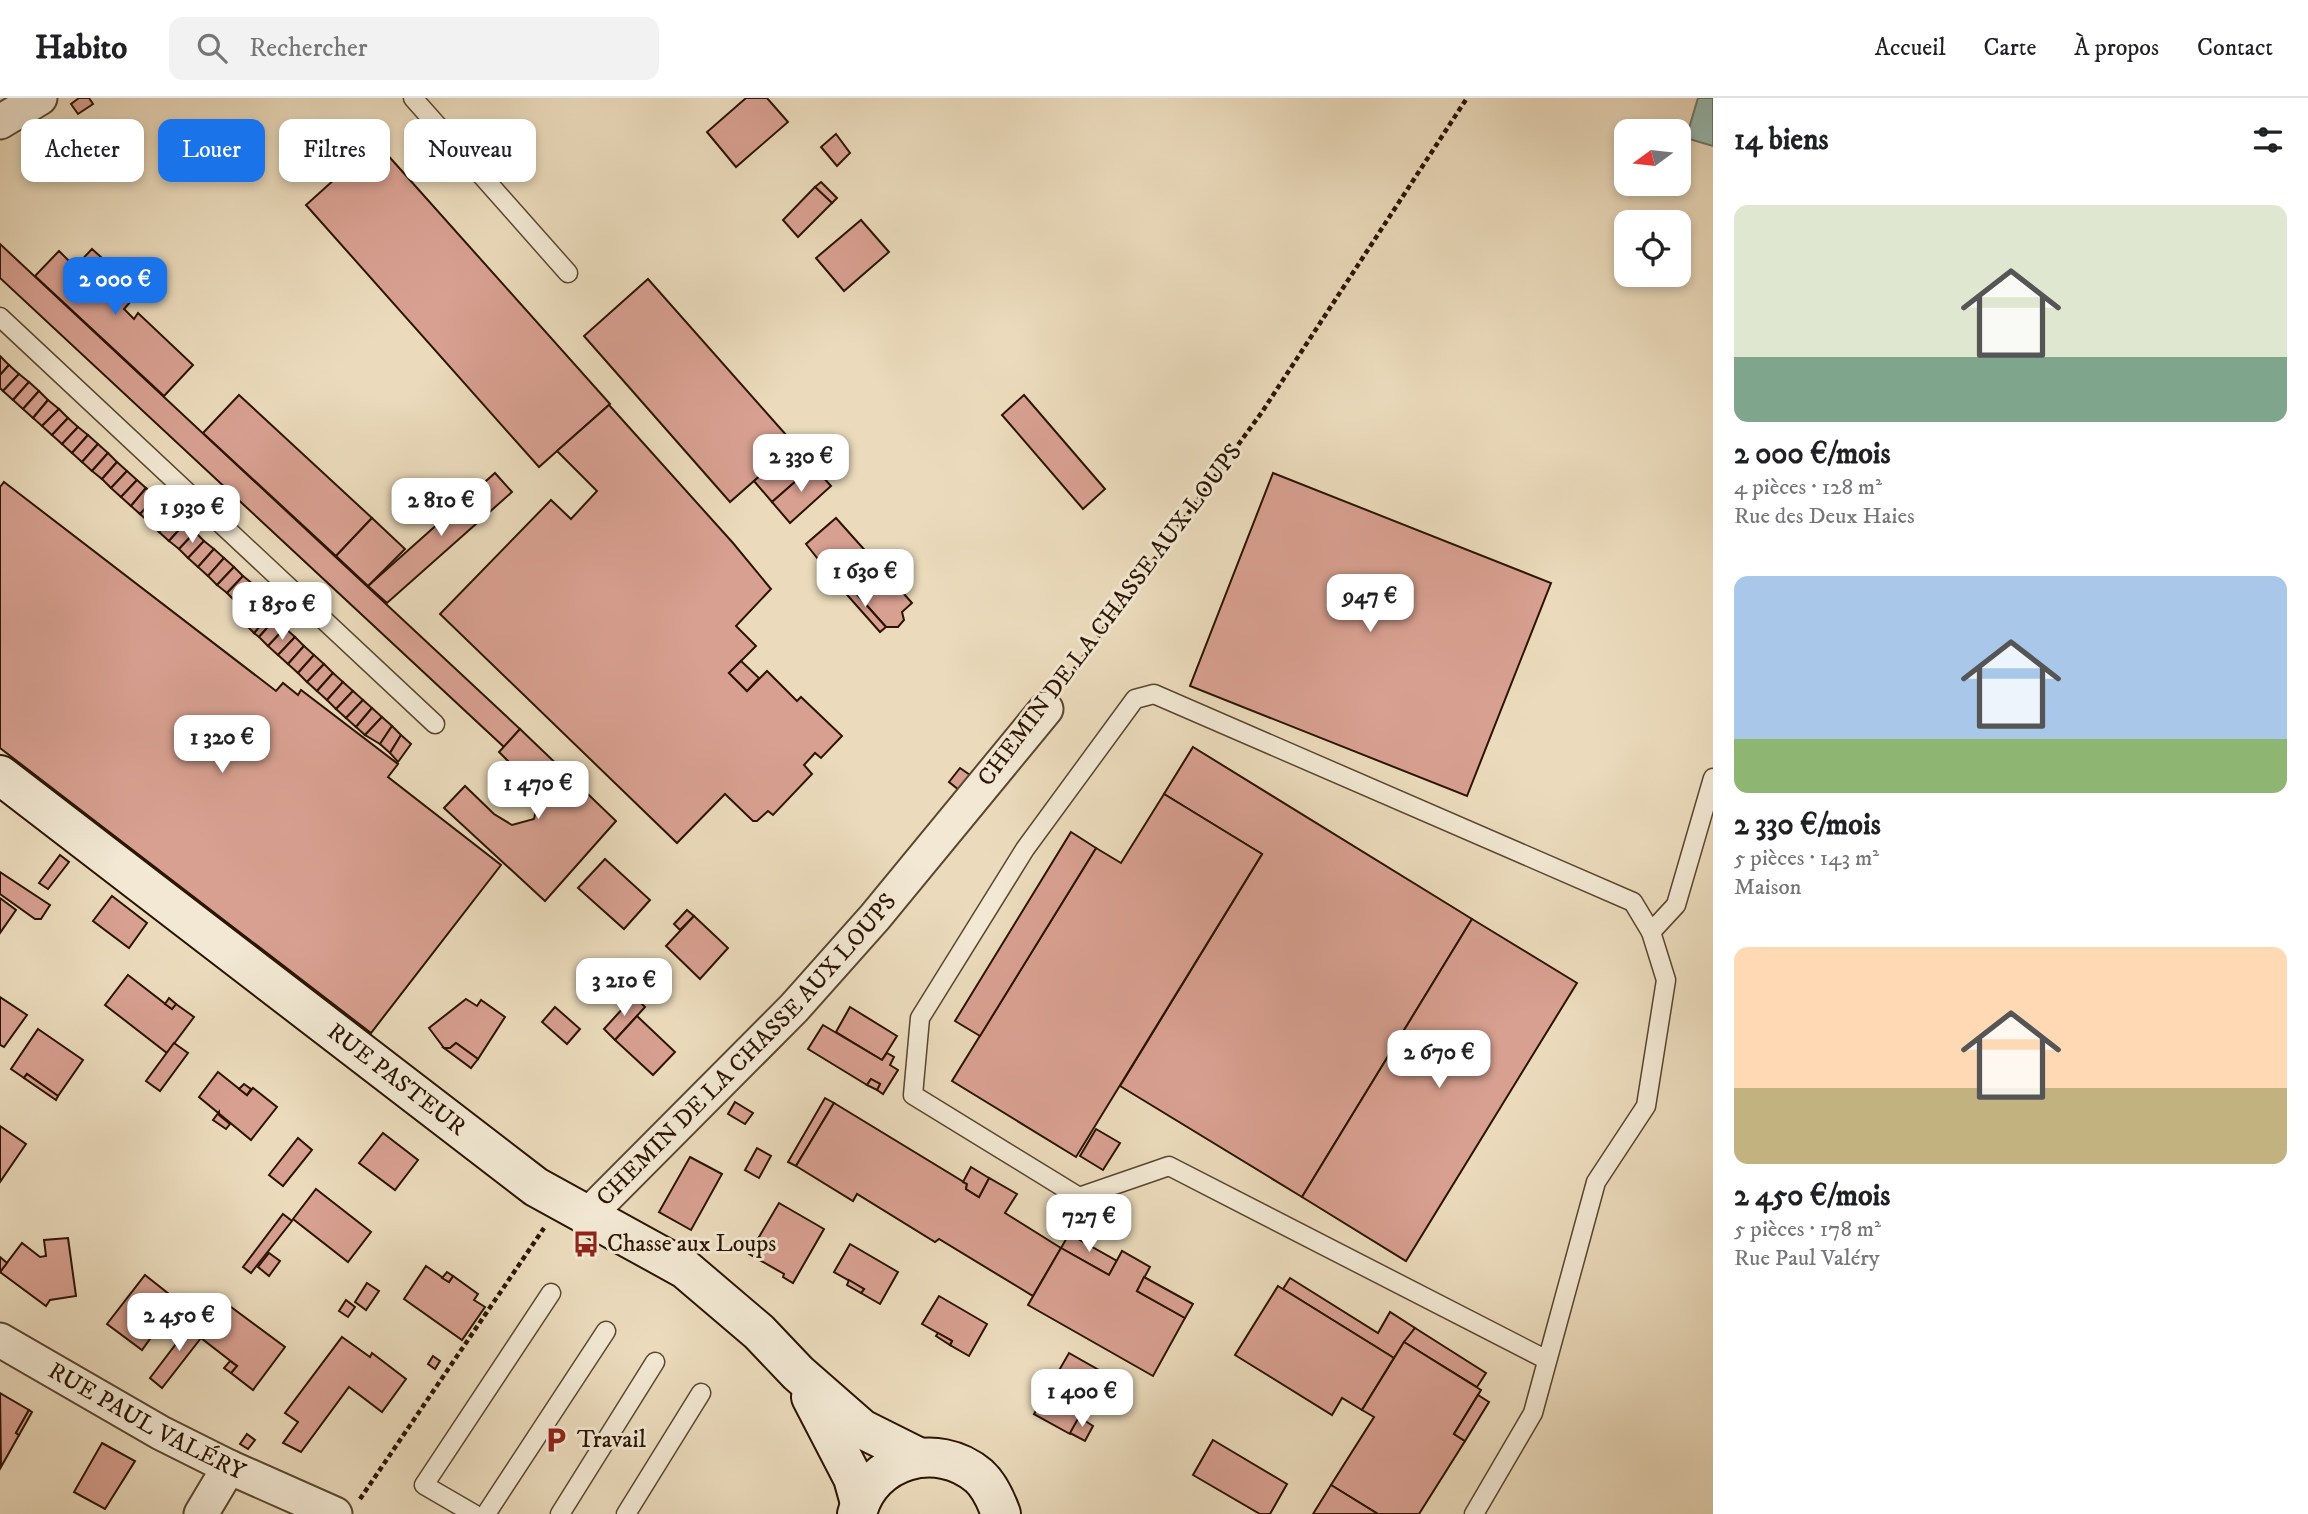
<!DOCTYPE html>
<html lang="fr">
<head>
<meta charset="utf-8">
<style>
  :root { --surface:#fff; --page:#f2f2f2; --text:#202124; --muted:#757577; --line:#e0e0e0; --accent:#1a73e8 }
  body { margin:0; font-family:"IM FELL DW Pica",serif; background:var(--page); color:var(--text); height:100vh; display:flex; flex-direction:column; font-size:26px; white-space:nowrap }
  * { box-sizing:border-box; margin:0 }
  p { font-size:23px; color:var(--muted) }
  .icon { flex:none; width:38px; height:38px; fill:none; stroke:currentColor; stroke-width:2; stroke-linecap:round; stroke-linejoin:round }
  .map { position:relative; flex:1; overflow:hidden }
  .side { display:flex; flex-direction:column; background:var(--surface); width:595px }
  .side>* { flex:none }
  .banner { position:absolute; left:21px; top:21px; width:665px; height:63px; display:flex; gap:14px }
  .needle { width:46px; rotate:255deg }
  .fabs { position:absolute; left:1614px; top:21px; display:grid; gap:14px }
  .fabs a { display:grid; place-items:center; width:77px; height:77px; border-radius:14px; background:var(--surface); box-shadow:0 4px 10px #0003; font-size:35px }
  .price { position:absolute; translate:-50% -60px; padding:0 16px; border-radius:14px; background:#fff; color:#222; font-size:23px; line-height:46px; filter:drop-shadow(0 2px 4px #0008) }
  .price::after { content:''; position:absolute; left:50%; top:42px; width:21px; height:16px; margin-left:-10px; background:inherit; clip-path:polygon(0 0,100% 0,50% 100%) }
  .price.current { background:var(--accent); color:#fff }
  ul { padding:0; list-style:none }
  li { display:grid; align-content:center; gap:14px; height:371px; padding:0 21px }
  li span { display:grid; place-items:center; height:217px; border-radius:14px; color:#555 }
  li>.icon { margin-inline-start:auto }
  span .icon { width:126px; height:126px; fill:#fffc; stroke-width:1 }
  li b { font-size:30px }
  h2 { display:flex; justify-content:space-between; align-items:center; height:84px; padding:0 21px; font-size:30px }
  .tag { padding:0 24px; border-radius:14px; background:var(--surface); box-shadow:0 4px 10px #0003; font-size:24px; line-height:63px }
  .tag.current { background:var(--accent); color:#fff }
  header { display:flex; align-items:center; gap:42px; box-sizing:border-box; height:98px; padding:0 35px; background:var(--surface); border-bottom:2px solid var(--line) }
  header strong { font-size:33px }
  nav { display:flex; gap:38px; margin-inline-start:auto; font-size:24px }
  .search { width:490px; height:63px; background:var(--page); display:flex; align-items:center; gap:18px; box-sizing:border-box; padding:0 24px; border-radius:14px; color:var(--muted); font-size:26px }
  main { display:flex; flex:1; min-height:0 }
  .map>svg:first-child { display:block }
</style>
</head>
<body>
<header>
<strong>Habito</strong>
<div class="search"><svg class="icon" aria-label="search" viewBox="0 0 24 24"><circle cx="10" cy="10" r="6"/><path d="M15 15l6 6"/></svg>Rechercher</div>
<nav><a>Accueil</a><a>Carte</a><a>À propos</a><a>Contact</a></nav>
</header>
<main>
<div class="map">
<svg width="1713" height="1416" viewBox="0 0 1713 1416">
  <rect width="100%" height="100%" fill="#ebdbbc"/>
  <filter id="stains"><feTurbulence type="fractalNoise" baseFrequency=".00286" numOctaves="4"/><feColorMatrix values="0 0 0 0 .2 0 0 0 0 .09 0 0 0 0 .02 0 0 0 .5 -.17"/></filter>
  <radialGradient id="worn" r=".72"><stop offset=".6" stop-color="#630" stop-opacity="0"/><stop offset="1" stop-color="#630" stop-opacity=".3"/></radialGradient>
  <polygon fill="#98bbb2" stroke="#6c786c" stroke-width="2" points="1698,0 1713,0 1713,48 1686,40"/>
  <g fill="#d8a091" stroke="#2b1402" stroke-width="2">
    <polygon points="79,0 89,0 93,6 78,16 71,6"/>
    <polygon points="746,0 767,0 788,24 736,69 707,34"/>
    <polygon points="836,36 850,55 837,68 821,49"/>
    <polygon points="376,44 610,306 539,369 306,107"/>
    <polygon points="821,84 837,100 832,105 815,89"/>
    <polygon points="815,89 832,105 798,139 783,122"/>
    <polygon points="861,122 889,154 844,193 816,160"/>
    <polygon points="0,146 520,631 504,649 0,180"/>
    <polygon points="92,151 112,169 100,182 107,189 120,176 139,194 124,211 134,221 138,215 193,267 164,298 35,178 59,153 75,169"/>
    <polygon points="648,181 795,347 730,404 584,238"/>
    <polygon points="0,258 9,267 0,277"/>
    <polygon points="9,267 19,276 3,293 0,290 0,277"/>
    <polygon points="19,276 29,284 13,302 3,293"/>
    <polygon points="29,284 39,293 23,311 13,302"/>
    <polygon points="39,293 48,302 33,320 23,311"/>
    <polygon points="239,297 372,420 336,458 203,335"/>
    <polygon points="1024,297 1105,391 1083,411 1002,317"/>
    <polygon points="48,302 59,311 42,328 33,320"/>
    <polygon points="609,307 733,445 771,491 736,528 756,548 729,575 747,593 767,573 797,603 801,599 842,638 821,660 815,655 804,667 812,676 773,717 768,713 757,723 753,723 725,696 677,745 440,516 551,402 571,421 597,393 557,353"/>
    <polygon points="59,311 68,320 52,337 42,328"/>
    <polygon points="68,320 78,329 62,346 52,337"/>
    <polygon points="78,329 88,337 72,355 62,346"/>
    <polygon points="88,337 98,346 82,364 72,355"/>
    <polygon points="98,346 108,355 92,373 82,364"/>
    <polygon points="795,347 813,368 772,404 754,383"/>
    <polygon points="108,355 117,364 102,381 92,373"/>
    <polygon points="117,364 127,373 111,390 102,381"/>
    <polygon points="813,368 831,388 790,425 772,404"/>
    <polygon points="127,373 137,382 121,399 111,390"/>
    <polygon points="495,375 512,394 387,505 368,488"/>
    <polygon points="1273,375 1551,485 1467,698 1190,588"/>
    <polygon points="137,382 146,390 131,408 121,399"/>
    <polygon points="4,384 276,593 283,585 298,597 301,592 398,666 388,679 501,767 371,935 0,650 0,389"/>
    <polygon points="146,390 156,399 140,416 131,408"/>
    <polygon points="156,399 166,408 150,425 140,416"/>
    <polygon points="166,408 175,416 159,434 150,425"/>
    <polygon points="175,416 185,425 169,443 159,434"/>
    <polygon points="372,420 405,451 368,488 336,458"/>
    <polygon points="836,420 912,505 902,514 904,522 898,529 886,529 852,491 841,490 806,446"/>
    <polygon points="185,425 195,434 179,451 169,443"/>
    <polygon points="195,434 204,443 188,460 179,451"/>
    <polygon points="204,443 214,451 198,469 188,460"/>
    <polygon points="214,451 224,460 208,478 198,469"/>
    <polygon points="224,460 234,469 217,487 208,478"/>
    <polygon points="234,469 243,478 227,495 217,487"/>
    <polygon points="243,478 253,486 236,504 227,495"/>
    <polygon points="253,486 263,495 246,513 236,504"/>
    <polygon points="841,490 852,491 886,529 880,534"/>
    <polygon points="263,495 273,504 256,522 246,513"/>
    <polygon points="265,513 275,521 259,539 254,535 260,528 255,524"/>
    <polygon points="275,521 285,530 268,548 259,539"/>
    <polygon points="255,524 260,528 254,535 249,530"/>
    <polygon points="285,530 295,539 278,557 268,548"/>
    <polygon points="295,539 304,548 288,566 278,557"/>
    <polygon points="304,548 314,557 298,575 288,566"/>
    <polygon points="314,557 324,566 307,584 298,575"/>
    <polygon points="741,563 759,580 747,593 729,575"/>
    <polygon points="324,566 333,575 317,593 307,584"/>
    <polygon points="333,575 343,584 327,602 317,593"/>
    <polygon points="343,584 353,593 336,611 327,602"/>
    <polygon points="353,593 363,602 346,620 336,611"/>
    <polygon points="363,602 372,610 356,629 346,620"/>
    <polygon points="372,610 382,619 365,637 356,629"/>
    <polygon points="382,619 392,628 380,646 365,637"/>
    <polygon points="392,628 401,637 390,655 380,646"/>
    <polygon points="520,631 616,723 545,803 444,710 465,688 494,716 512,727 534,721 539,698 527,682 499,654"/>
    <polygon points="401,637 411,646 398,664 390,655"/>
    <polygon points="1193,649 1472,821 1302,1099 1120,988 1262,756 1164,696"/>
    <polygon points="960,670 970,677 959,692 949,684"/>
    <polygon points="1164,696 1262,756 1076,1059 952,983 1096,750 1121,765"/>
    <polygon points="1071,734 1096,750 980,938 955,923"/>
    <polygon points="60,757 69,764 48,791 39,785"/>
    <polygon points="605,761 650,802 624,831 578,790"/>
    <polygon points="0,774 50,807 41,821 35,821 0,796"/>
    <polygon points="112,798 147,825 129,850 93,823"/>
    <polygon points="0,800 16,812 0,835"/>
    <polygon points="687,812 694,818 680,832 674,826"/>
    <polygon points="694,818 728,850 700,881 666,848"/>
    <polygon points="1472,821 1577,885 1406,1163 1302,1099"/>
    <polygon points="128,877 172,911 176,906 194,919 167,955 105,907"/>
    <polygon points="634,898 645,909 615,942 604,931"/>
    <polygon points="0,899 27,917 4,949 0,947"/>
    <polygon points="169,900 176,906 172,911 165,906"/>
    <polygon points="466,901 477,908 481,902 505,919 478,961 456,945 450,950 444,950 429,930"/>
    <polygon points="555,909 580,931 567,946 542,924"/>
    <polygon points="850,909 897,938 882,962 836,934"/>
    <polygon points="637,918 675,954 653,977 615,942"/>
    <polygon points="823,927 882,962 887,955 894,959 890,967 898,972 883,996 877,992 880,986 871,981 867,987 808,951"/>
    <polygon points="38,931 83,962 58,998 27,976 24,980 11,971"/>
    <polygon points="174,945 188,955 160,993 146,983"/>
    <polygon points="456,945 478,961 471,970 444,950 450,950"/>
    <polygon points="218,974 247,997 253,990 277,1009 251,1042 199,999"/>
    <polygon points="27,976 58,998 56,1002 24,980"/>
    <polygon points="871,981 880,986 877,992 867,987"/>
    <polygon points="244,986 251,991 247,997 239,991"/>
    <polygon points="825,1000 834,1005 796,1068 788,1064"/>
    <polygon points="735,1004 753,1015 745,1026 728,1016"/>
    <polygon points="834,1005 967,1086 966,1091 979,1099 989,1080 1017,1096 1005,1115 1061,1150 1033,1198 939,1141 935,1144 857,1096 853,1103 796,1068"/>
    <polygon points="219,1014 219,1017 230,1026 226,1031 213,1022"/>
    <polygon points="0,1028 26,1046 0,1084"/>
    <polygon points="1096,1031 1120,1045 1103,1072 1080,1058"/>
    <polygon points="383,1035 418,1062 395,1092 359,1065"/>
    <polygon points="298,1040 312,1052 283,1088 269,1077"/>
    <polygon points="757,1050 771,1058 759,1080 745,1072"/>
    <polygon points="690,1059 722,1076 691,1132 659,1114"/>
    <polygon points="971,1069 989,1080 979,1099 966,1091 967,1086 963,1084"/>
    <polygon points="316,1091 371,1134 348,1164 293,1121"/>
    <polygon points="779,1105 824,1131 793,1185 783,1179 784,1176 749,1156"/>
    <polygon points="283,1116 292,1123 251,1175 243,1169"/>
    <polygon points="1069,1136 1117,1163 1109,1177 1061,1150"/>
    <polygon points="68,1140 76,1198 50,1202 46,1208 0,1174 22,1145 40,1159 46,1158 44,1142"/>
    <polygon points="850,1146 898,1174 880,1206 861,1195 864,1191 834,1174"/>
    <polygon points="1061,1150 1109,1177 1122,1153 1150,1169 1137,1193 1185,1220 1153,1278 1028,1207"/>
    <polygon points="269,1155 280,1163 269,1178 258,1169"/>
    <polygon points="0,1159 7,1165 0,1174"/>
    <polygon points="426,1168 449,1184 453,1178 478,1196 474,1202 485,1209 462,1242 404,1201"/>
    <polygon points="447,1174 453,1178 449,1184 442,1180"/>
    <polygon points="145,1177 179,1204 161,1227 157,1224 149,1235 152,1238 142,1252 107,1226"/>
    <polygon points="1144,1179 1193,1206 1185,1220 1137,1193"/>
    <polygon points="1290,1180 1378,1235 1390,1214 1415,1230 1394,1260 1283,1191"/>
    <polygon points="849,1182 864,1191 861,1195 847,1187"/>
    <polygon points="367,1185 379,1193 366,1212 355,1204"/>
    <polygon points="1278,1188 1394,1260 1362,1312 1342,1300 1332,1317 1235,1257"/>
    <polygon points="939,1198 987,1226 969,1258 950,1247 952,1243 922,1226"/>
    <polygon points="346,1202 355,1209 348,1219 339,1213"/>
    <polygon points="227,1206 285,1249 253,1292 231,1275 237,1268 201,1240"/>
    <polygon points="195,1221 208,1231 162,1290 150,1280"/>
    <polygon points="157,1224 161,1227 152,1238 149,1235"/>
    <polygon points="1415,1230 1486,1275 1477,1289 1404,1244"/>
    <polygon points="938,1235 952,1243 950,1247 936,1238"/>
    <polygon points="342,1239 370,1259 372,1255 406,1281 382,1314 349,1289 301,1354 283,1345 298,1324 285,1315"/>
    <polygon points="1404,1244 1481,1292 1454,1336 1465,1343 1419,1416 1378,1416 1331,1387 1374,1319 1362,1312"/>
    <polygon points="1069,1255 1104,1275 1070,1336 1034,1316"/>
    <polygon points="433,1258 440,1263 435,1271 428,1266"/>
    <polygon points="230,1263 237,1268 231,1275 224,1270"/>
    <polygon points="0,1295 29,1312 16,1335 19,1337 1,1369"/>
    <polygon points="1478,1297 1489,1304 1465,1343 1454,1336"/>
    <polygon points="29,1312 32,1314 19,1337 16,1335"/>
    <polygon points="1079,1319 1093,1328 1085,1343 1070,1335"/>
    <polygon points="247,1336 255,1342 248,1351 240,1346"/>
    <polygon points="1213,1342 1287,1386 1270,1416 1260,1416 1193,1377"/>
    <polygon points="102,1345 135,1363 105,1411 74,1394"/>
    <polygon points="1331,1387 1378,1416 1313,1416"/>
  </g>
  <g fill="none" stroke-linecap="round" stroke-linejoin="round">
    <g stroke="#5b4630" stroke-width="21">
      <g id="lane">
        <polyline points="413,0 568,175"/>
        <polyline points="0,219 435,626"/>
        <polyline points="1651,834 1676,807 1713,680"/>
        <polyline points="474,1416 424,1387 551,1195"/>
        <polyline points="486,1416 606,1233"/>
        <polyline points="560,1416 655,1264"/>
        <polyline points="626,1416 701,1295"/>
        <polyline points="1474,1416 1533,1315 1596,1084 1646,1008 1666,882 1651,834 1633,804 1154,596 1135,601 1025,751 920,920 913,997 1079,1099 1169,1068 1547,1262"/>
      </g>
    </g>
    <g stroke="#5b4630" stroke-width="37">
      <g id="street">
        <polyline points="0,24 40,0"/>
        <path id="s1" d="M588 1117 794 910 875 819 1046 611"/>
        <path id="s2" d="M0 1242 161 1335 229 1369 335 1416"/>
        <polyline points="201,1416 229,1369"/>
      </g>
    </g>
    <g stroke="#2b1402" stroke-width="42">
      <g id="secondary">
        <path id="s3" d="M0 677 536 1089 685 1171 759 1234 798 1275 862 1331 918 1359"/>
        <polyline points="811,1299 853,1380 860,1405"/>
        <path d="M857 1416C870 1361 937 1342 979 1378 990 1388 996 1402 1001 1416"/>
      </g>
    </g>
    <g stroke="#2b1402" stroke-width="4.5" stroke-dasharray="5 3.5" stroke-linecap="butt">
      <polyline points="1063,587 1262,314 1467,0"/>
      <polyline points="360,1401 544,1130"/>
    </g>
    <use href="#lane" stroke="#f2e8d3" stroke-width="18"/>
    <use href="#street" stroke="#f2e8d3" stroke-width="33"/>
    <use href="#secondary" stroke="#f2e8d3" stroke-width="38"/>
  </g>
  <defs>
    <g id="bus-bare" transform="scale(2.1)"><path d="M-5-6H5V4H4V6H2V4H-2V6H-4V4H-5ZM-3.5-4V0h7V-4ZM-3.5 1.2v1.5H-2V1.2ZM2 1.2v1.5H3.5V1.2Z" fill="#8f2418" stroke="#f2e8d3" stroke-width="2.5" paint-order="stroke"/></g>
    <g id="parking-bare" transform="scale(2.1)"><path d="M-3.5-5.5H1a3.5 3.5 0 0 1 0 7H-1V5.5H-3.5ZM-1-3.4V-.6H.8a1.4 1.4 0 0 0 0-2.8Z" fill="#8f2418" stroke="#f2e8d3" stroke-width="2.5" paint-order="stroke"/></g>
  </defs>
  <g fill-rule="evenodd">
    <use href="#bus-bare" x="586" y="1146"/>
    <use href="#parking-bare" x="556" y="1342"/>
  </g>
  <g text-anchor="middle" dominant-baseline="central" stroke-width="6" stroke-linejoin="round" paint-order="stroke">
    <g font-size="24" fill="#2b1402" stroke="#f2e8d3">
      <text transform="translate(1110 517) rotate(-53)">CHEMIN DE LA CHASSE AUX LOUPS</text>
      <text stroke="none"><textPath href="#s1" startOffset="229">CHEMIN DE LA CHASSE AUX LOUPS</textPath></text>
      <text stroke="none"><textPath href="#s3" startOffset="500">RUE PASTEUR</textPath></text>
      <text stroke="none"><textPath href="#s2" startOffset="168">RUE PAUL VALÉRY</textPath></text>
    </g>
    <g font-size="24" fill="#2b1402" stroke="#f2e8d3" text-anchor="start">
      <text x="607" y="1146">Chasse aux Loups</text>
      <text x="577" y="1342">Travail</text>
    </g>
  </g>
  <rect width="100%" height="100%" filter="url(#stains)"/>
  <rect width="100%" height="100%" fill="url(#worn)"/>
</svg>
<div class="fabs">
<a><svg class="needle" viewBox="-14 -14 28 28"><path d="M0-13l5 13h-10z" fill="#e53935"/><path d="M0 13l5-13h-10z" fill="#757577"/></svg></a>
<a><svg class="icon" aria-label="locate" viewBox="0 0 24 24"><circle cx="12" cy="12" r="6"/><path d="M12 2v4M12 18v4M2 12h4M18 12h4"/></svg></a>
</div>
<b class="price current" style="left:115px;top:219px">2 000 €</b>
<b class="price" style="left:801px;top:396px">2 330 €</b>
<b class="price" style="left:441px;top:440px">2 810 €</b>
<b class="price" style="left:192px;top:447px">1 930 €</b>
<b class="price" style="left:865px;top:511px">1 630 €</b>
<b class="price" style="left:1370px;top:536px">947 €</b>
<b class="price" style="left:282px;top:544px">1 850 €</b>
<b class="price" style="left:222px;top:677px">1 320 €</b>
<b class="price" style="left:538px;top:723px">1 470 €</b>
<b class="price" style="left:624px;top:920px">3 210 €</b>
<b class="price" style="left:1439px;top:992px">2 670 €</b>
<b class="price" style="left:1089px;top:1156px">727 €</b>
<b class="price" style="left:179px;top:1255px">2 450 €</b>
<b class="price" style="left:1082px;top:1331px">1 400 €</b>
<div class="banner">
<a class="tag">Acheter</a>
<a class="tag current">Louer</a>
<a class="tag">Filtres</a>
<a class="tag">Nouveau</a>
</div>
</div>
<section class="side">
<h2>14 biens<svg class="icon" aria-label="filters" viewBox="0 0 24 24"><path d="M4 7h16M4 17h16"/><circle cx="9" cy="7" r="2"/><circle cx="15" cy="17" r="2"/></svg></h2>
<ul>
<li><span style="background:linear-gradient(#dfe7d0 70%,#7fa58c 0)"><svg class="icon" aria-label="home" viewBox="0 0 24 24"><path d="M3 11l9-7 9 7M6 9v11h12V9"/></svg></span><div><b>2 000 €/mois</b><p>4 pièces · 128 m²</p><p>Rue des Deux Haies</p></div></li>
<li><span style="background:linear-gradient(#a9c7e8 75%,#8fb573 0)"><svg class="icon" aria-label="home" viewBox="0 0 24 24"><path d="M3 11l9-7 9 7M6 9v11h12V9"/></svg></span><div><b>2 330 €/mois</b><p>5 pièces · 143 m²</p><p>Maison</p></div></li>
<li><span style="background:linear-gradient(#ffd9b3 65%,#c2b280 0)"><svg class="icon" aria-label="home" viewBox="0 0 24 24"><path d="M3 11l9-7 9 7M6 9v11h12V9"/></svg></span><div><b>2 450 €/mois</b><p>5 pièces · 178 m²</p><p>Rue Paul Valéry</p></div></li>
</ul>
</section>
</main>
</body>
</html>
